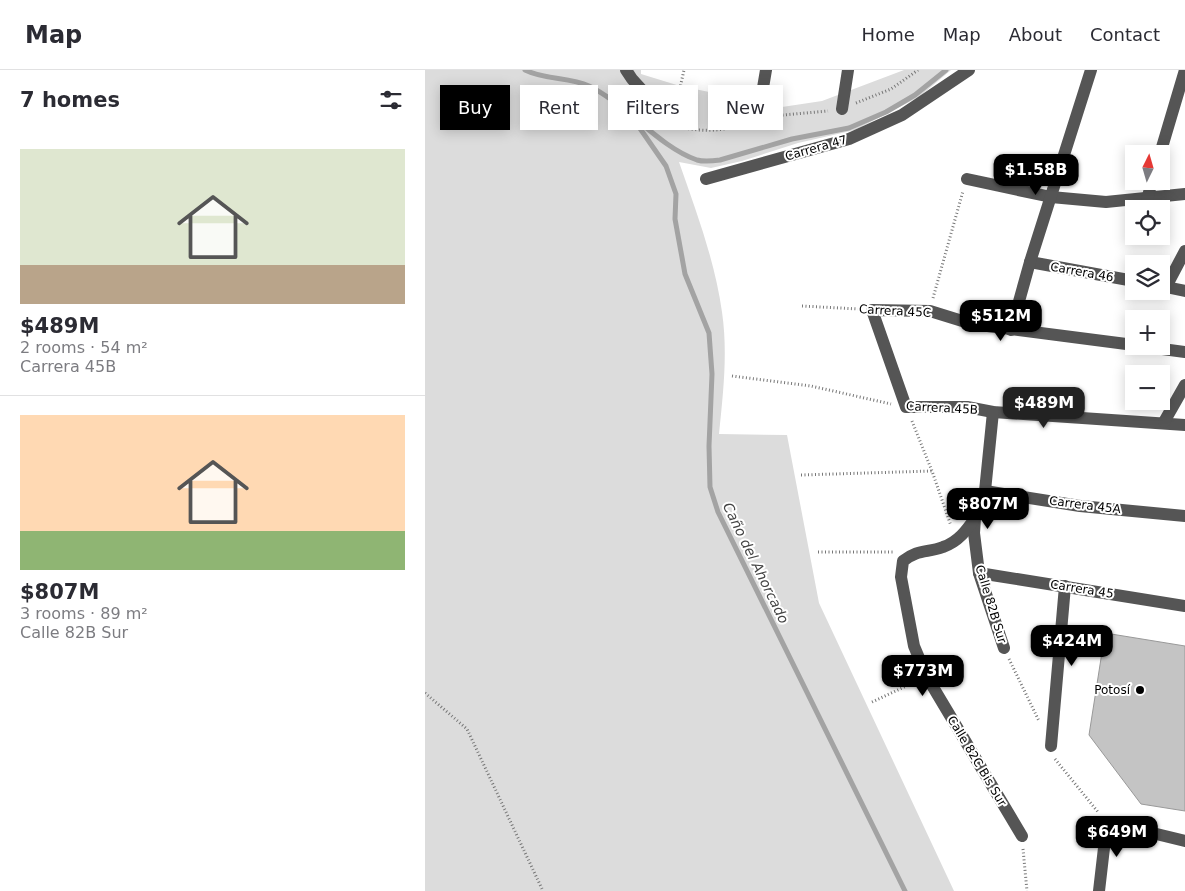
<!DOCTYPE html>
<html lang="en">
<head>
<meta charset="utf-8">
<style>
  :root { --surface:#fff; --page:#f2f2f3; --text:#2b2b33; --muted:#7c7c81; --line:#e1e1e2; --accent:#000 }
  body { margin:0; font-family:"DejaVu Sans",sans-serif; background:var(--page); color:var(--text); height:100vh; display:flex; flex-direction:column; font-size:19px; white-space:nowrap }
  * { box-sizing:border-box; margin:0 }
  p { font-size:16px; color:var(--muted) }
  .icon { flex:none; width:28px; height:28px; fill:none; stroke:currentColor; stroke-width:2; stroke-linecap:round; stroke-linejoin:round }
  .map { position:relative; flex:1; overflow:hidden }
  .panel { display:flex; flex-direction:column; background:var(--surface); width:425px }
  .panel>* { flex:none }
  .banner { position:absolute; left:15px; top:15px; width:475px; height:45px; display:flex; gap:10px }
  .needle { width:32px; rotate:5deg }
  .tools { position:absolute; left:700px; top:75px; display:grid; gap:10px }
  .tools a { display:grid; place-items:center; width:45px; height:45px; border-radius:0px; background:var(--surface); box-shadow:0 2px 12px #0003; font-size:25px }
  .price { position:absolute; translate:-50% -42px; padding:0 11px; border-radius:10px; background:var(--accent); color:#fff; font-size:16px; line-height:32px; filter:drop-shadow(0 1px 2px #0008) }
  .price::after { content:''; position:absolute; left:50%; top:30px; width:15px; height:11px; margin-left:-8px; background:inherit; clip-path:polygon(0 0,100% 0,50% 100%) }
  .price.active { background:#222; color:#fff }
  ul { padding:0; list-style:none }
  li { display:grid; align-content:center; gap:10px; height:265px; padding:0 20px }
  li+li { border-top:1px solid var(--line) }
  li span { display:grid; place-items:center; height:155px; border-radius:0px; color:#555 }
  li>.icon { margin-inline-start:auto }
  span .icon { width:90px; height:90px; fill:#fffc; stroke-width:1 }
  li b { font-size:21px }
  h2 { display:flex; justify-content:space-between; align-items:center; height:60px; padding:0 20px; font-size:21px }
  .tag { padding:0 18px; border-radius:0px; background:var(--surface); box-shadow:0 2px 12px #0003; font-size:18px; line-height:45px }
  .tag.active { background:var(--accent); color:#fff }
  header { display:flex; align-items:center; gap:30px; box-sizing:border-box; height:70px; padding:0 25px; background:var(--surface); border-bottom:1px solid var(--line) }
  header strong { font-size:24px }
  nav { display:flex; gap:28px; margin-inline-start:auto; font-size:18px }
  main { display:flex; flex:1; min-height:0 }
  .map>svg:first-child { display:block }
</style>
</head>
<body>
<header>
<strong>Map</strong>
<nav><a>Home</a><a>Map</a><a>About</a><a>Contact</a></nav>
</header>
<main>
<section class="panel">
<h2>7 homes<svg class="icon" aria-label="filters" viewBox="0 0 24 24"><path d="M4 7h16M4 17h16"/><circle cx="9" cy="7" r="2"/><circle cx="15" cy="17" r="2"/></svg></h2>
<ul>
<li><span style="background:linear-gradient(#dfe7d0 75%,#b9a48a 0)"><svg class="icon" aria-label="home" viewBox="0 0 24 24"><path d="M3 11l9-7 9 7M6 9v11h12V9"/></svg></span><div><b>$489M</b><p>2 rooms · 54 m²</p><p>Carrera 45B</p></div></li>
<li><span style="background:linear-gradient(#ffd9b3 75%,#8fb573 0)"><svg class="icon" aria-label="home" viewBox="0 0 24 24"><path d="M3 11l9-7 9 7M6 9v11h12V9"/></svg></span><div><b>$807M</b><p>3 rooms · 89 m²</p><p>Calle 82B Sur</p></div></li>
</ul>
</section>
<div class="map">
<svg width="760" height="821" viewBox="0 0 760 821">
  <rect width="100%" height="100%" fill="#fff"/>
  <path fill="#dcdcdc" d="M0 0H216V4L255 16 357 37 397 31 479 0H526L494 27 430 60 373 73 317 91 286 98 254 92C271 141 290 191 297 242 303 283 298 324 294 364L362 365 394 533 529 821H0Z"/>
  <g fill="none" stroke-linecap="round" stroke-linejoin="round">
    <g stroke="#a3a3a3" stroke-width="5">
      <path d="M100 0C120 10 144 7 164 16 201 34 234 77 272 90 279 92 288 91 295 90L367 69 424 58 461 42 490 25 521 0"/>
      <polyline points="205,44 241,96 251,124 250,149 260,204 284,263 287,304 284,376 285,417 293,442 480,821"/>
    </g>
  </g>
  <polygon fill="#c4c4c4" stroke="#999" points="680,563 760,576 760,741 716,734 664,665"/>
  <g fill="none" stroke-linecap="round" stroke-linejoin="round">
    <g stroke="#777" stroke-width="3" stroke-dasharray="1 2.5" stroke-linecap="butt">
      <polyline points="431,33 466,19 493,0"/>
      <polyline points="251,36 259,0"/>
      <polyline points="347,46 403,41"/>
      <path d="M260 58C279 62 302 61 320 53"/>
      <polyline points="508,228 538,121"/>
      <polyline points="377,236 433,239"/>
      <polyline points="307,306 386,316 466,334"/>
      <polyline points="487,351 507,401 526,456"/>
      <polyline points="376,405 507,401"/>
      <polyline points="393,482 469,482"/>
      <polyline points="584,589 614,651"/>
      <polyline points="0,623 42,659 118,821"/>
      <polyline points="447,632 490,612"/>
      <polyline points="630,689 673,742"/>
      <polyline points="598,779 602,821"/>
    </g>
    <g stroke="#555" stroke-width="12">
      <polyline points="201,0 207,9 247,53"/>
      <polyline points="417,39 423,0"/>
      <polyline points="333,47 341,0"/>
      <polyline points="735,84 760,0"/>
      <polyline points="281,109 424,69 477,45 544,0"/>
      <polyline points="542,109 626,127 681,132 760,124"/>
      <polyline points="722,130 727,111"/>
      <polyline points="605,192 709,211"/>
      <polyline points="736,216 760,221"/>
      <polyline points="741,217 760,181"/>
      <polyline points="586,260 605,192 666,0"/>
      <polyline points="709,275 547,254 505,241 447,240 481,337 542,337 568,342 760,355"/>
      <polyline points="715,276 760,282"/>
      <polyline points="568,342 560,421 550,448 549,463 554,503 579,578"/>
      <polyline points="739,352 760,315"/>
      <polyline points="560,421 655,436 760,446"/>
      <path d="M550 448C542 460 533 472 518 477 502 483 493 479 478 491L476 507 489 576 502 607 597 766"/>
      <polyline points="554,503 760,536"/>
      <polyline points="626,676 640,516"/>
      <polyline points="674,821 682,752 760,771"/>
    </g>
  </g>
  <circle fill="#000" stroke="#fff" stroke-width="2" cx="715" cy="620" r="5"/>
  <g text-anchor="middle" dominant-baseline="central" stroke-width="4" stroke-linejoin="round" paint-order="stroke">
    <g font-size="12" fill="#000" stroke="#fff">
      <text transform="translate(391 78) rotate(-16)">Carrera 47</text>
      <text transform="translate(657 202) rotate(10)">Carrera 46</text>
      <text transform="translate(470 241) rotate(3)">Carrera 45C</text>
      <text transform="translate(517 338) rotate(3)">Carrera 45B</text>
      <text transform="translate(660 435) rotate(7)">Carrera 45A</text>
      <text transform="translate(657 519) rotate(9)">Carrera 45</text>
      <text transform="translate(566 534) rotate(73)">Calle 82B Sur</text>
      <text transform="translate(552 691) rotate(59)">Calle 82C Bis Sur</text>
    </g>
    <g font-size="12" fill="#000" stroke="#fff" text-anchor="end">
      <text x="705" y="620">Potosí</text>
    </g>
    <g font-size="14" font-style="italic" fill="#444" stroke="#fff">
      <text transform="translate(331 493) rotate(64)">Caño del Ahorcado</text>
    </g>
  </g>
</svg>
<div class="tools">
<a><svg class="needle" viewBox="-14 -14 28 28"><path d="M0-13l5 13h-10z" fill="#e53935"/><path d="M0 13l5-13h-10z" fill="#7c7c81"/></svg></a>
<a><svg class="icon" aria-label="locate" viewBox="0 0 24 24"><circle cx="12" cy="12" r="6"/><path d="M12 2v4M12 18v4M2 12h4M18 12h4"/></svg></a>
<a><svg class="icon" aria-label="layers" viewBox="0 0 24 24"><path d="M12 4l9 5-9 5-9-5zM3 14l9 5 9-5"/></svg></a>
<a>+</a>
<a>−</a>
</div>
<b class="price" style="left:611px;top:126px">$1.58B</b>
<b class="price" style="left:576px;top:272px">$512M</b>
<b class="price active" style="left:619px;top:359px">$489M</b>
<b class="price" style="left:563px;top:460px">$807M</b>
<b class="price" style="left:647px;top:597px">$424M</b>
<b class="price" style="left:498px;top:627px">$773M</b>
<b class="price" style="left:692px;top:788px">$649M</b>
<div class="banner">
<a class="tag active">Buy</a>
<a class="tag">Rent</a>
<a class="tag">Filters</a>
<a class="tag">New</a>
</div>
</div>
</main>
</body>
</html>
